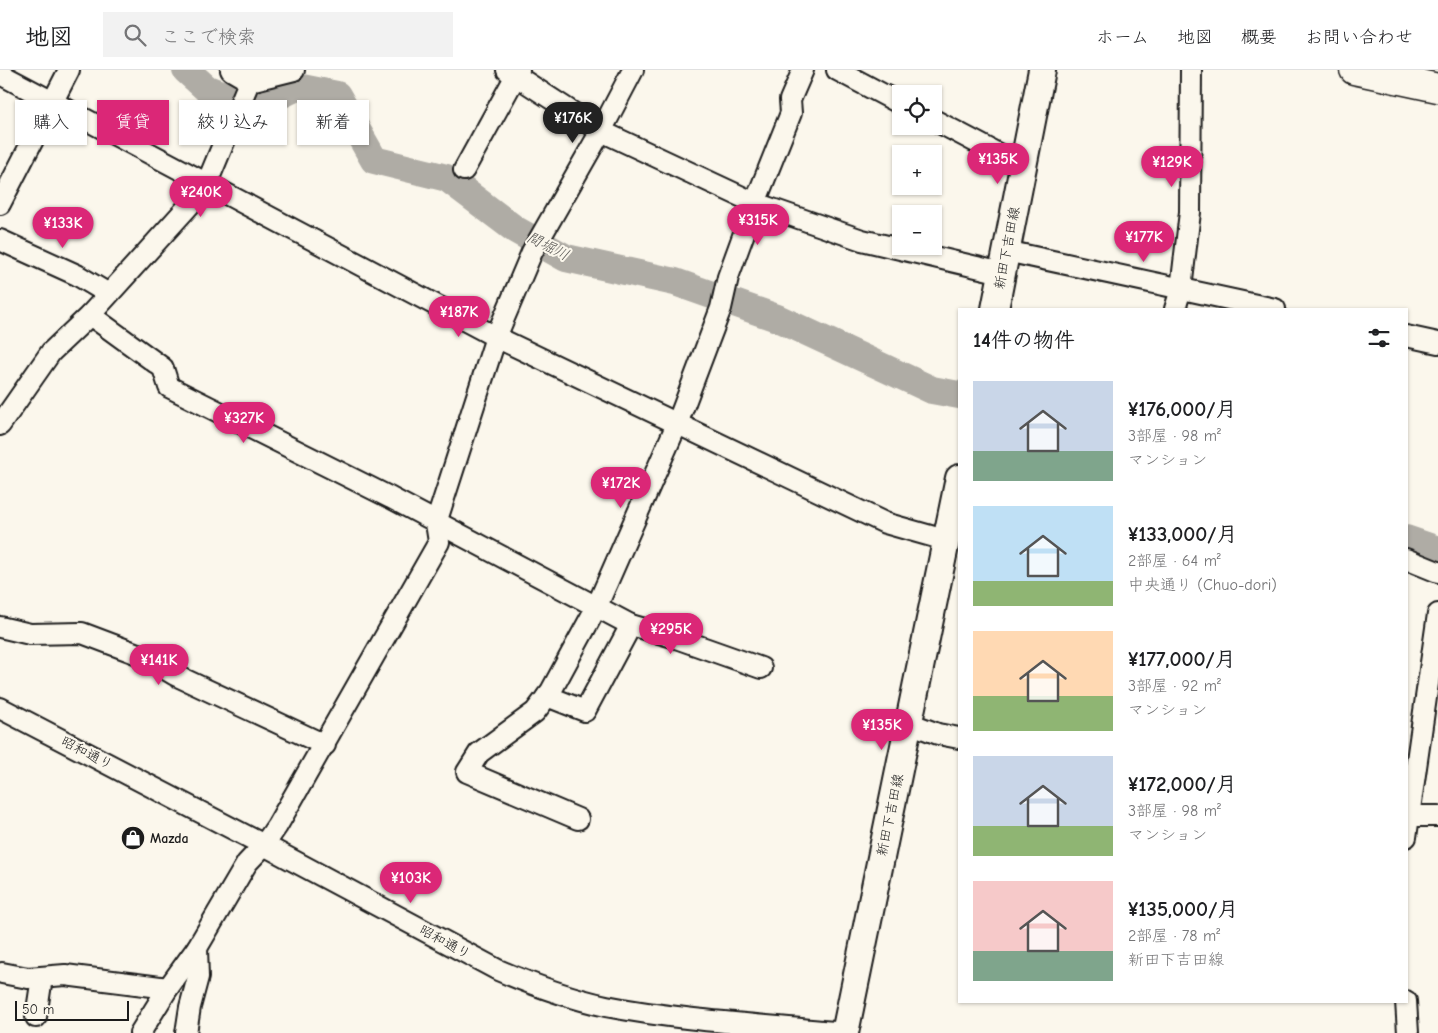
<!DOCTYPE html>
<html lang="ja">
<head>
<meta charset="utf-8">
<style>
  :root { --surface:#fff; --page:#f2f2f2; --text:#202124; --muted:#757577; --line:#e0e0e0; --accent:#db2777 }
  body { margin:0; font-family:"Comic Neue","Klee One",sans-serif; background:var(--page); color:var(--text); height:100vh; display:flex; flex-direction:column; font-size:19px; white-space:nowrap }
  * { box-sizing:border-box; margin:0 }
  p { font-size:16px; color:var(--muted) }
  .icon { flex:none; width:28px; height:28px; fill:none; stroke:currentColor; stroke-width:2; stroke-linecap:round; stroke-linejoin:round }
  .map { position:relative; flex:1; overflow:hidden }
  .details { position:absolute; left:958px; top:238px; width:450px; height:695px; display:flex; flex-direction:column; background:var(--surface); border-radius:0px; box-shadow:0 1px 4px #0004 }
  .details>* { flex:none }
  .hud { position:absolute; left:15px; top:30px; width:475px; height:45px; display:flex; gap:10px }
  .controls { position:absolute; left:892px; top:15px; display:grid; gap:10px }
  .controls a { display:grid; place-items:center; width:50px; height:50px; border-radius:0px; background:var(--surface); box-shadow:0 1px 4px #0004; font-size:25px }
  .scale { position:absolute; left:15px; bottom:12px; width:114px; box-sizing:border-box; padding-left:5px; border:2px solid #1c1c1c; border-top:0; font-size:14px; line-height:18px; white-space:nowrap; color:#1c1c1c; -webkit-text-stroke:4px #fbf7ec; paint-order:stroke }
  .price { position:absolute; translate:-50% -42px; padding:0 11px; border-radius:18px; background:var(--accent); color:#fff; font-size:16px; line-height:32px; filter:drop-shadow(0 1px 2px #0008) }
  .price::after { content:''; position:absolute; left:50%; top:30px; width:15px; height:11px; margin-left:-8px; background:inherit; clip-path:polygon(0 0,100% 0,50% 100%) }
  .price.selected { background:#222; color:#fff }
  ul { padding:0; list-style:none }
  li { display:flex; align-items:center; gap:15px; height:125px; padding:0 15px }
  li span { display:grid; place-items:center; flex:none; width:140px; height:100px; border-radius:0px; color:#555 }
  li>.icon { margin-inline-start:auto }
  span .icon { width:60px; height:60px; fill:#fffc; stroke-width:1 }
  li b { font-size:21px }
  h2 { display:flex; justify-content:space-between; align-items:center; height:60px; padding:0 15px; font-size:21px }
  .pill { padding:0 18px; border-radius:0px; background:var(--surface); box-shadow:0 1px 4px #0004; font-size:18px; line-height:45px }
  .pill.selected { background:var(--accent); color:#fff }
  header { display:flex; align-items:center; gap:30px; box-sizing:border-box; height:70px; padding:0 25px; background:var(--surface); border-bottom:1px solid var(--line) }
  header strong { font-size:24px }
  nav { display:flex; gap:28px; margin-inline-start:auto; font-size:18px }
  .search { width:350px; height:45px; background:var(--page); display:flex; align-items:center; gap:12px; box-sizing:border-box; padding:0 18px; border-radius:0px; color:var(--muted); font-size:19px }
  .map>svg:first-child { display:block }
</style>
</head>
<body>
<header>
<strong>地図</strong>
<div class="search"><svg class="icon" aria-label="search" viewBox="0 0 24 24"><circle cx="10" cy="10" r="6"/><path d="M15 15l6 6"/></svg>ここで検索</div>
<nav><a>ホーム</a><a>地図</a><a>概要</a><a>お問い合わせ</a></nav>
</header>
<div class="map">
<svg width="1438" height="963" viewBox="0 0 1438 963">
  <rect width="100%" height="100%" fill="#fbf7ec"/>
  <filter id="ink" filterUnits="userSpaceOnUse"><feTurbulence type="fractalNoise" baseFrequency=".02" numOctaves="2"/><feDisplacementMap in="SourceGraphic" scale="10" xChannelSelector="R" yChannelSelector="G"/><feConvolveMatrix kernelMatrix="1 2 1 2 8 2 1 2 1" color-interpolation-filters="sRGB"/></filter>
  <g filter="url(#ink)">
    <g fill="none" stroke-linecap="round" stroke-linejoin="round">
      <g stroke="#afaca5" stroke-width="28">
        <polyline points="186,0 207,19 256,37 297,17 337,25 374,90 447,108 516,160 566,188 675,212 777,248 932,320 959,325"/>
        <polyline points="1406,469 1438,480"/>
      </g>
      <g stroke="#1c1c1c" stroke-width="24">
        <g id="minor">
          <polyline points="231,0 250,11 294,0"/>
          <polyline points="507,0 601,61 755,133 862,170 1002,203"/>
          <polyline points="837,0 901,34"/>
          <polyline points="0,4 496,267 885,453 945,470"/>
          <polyline points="934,50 1023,97"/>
          <polyline points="464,100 519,0"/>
          <polyline points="0,134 69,0"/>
          <polyline points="0,170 77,205 107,223"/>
          <polyline points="1006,181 1275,239"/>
          <polyline points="1175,239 1181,219 1190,142 1191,0"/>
          <polyline points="90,245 163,298 169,317 391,428 631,555 676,568 761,598"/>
          <polyline points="1406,266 1438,273"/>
          <polyline points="0,355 51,282 90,245 195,129 207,113 254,0"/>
          <polyline points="1406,489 1438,502"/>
          <polyline points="0,557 30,564 82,563 143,586 175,605 325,675"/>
          <polyline points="547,626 585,641 631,555"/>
          <path d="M0 638 264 775 498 900C533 915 569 928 606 936 683 951 766 955 844 963"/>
          <polyline points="909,653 938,664 959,668"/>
          <polyline points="1409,746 1438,746"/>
          <polyline points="578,749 467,702 479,683 535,642 551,621 596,538 677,354 721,238 728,207 755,133 791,43 790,30 803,0"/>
          <polyline points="1406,767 1438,544"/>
          <polyline points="2,903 28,908 65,905 168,918"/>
          <polyline points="1406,931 1408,963"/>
          <polyline points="36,947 42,907"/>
          <polyline points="140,963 168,918 197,878 247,793 264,775 277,756 439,472 436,453 496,267 532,182 601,61 633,0"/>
          <polyline points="186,963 190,937 198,907 197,878"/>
        </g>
      </g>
      <g stroke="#1c1c1c" stroke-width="30">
        <g id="major">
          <polyline points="995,239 1042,0"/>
          <polyline points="845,963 959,408"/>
        </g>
      </g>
      <g stroke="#1c1c1c" stroke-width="31">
        <polyline id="highway" points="1354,0 1438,18"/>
      </g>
      <use href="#minor" stroke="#fbf7ec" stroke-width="20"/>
      <use href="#major" stroke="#fbf7ec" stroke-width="26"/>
      <use href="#highway" stroke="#fbf7ec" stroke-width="28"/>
    </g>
  </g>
  <defs>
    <g id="shop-disc" transform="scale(1.25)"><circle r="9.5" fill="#1c1c1c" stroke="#fbf7ec"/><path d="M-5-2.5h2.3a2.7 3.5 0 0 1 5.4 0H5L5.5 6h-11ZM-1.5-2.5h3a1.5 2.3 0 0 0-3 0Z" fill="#fff"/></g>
  </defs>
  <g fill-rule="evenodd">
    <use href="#shop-disc" x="133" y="768"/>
  </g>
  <g text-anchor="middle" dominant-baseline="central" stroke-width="4" stroke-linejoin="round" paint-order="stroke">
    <g font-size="14" fill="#1c1c1c" stroke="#fbf7ec">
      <text transform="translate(1007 178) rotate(-79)">新田下吉田線</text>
      <text transform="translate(87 683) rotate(27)">昭和通り</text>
      <text transform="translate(890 745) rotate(-78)">新田下吉田線</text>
      <text transform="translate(445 872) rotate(28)">昭和通り</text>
    </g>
    <g font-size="14" font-weight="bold" fill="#1c1c1c" stroke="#fbf7ec" text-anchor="start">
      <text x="150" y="768">Mazda</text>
    </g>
    <g font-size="15" font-style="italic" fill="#575653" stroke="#fbf7ec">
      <text transform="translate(548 176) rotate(27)">間堀川</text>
    </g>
  </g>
</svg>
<div class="controls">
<a><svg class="icon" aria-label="locate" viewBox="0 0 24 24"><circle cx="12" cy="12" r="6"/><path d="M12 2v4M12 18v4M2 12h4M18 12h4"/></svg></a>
<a>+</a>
<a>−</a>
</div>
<div class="scale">50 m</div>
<b class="price selected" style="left:573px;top:74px">¥176K</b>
<b class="price" style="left:998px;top:115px">¥135K</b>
<b class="price" style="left:1172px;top:118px">¥129K</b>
<b class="price" style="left:201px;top:148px">¥240K</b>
<b class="price" style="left:758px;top:176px">¥315K</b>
<b class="price" style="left:63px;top:179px">¥133K</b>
<b class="price" style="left:1144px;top:193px">¥177K</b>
<b class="price" style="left:459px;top:268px">¥187K</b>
<b class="price" style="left:244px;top:374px">¥327K</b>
<b class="price" style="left:621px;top:439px">¥172K</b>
<b class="price" style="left:671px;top:585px">¥295K</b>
<b class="price" style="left:159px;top:616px">¥141K</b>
<b class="price" style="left:882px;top:681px">¥135K</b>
<b class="price" style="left:411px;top:834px">¥103K</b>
<div class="hud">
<a class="pill">購入</a>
<a class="pill selected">賃貸</a>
<a class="pill">絞り込み</a>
<a class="pill">新着</a>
</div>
<section class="details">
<h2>14件の物件<svg class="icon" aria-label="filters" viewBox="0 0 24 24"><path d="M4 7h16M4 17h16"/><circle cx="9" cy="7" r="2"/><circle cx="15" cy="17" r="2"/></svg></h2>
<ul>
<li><span style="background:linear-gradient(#c9d6e8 70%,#7fa58c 0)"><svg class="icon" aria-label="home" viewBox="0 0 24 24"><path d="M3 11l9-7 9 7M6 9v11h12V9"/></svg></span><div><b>¥176,000/月</b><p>3部屋 · 98 m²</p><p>マンション</p></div></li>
<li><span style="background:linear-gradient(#bfe0f5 75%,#8fb573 0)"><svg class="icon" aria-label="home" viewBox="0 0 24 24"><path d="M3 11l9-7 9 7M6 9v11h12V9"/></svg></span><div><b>¥133,000/月</b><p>2部屋 · 64 m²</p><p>中央通り (Chuo-dori)</p></div></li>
<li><span style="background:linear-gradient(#ffd9b3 65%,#8fb573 0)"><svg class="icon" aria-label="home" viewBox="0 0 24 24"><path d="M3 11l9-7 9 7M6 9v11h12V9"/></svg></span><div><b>¥177,000/月</b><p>3部屋 · 92 m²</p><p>マンション</p></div></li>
<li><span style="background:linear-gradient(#c9d6e8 70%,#8fb573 0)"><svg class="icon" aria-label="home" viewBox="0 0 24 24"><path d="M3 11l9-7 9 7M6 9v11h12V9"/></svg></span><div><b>¥172,000/月</b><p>3部屋 · 98 m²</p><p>マンション</p></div></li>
<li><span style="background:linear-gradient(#f6c9c9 70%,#7fa58c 0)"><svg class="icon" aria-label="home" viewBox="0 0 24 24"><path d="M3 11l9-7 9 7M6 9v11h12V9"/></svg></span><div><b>¥135,000/月</b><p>2部屋 · 78 m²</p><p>新田下吉田線</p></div></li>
</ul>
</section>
</div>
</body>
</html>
